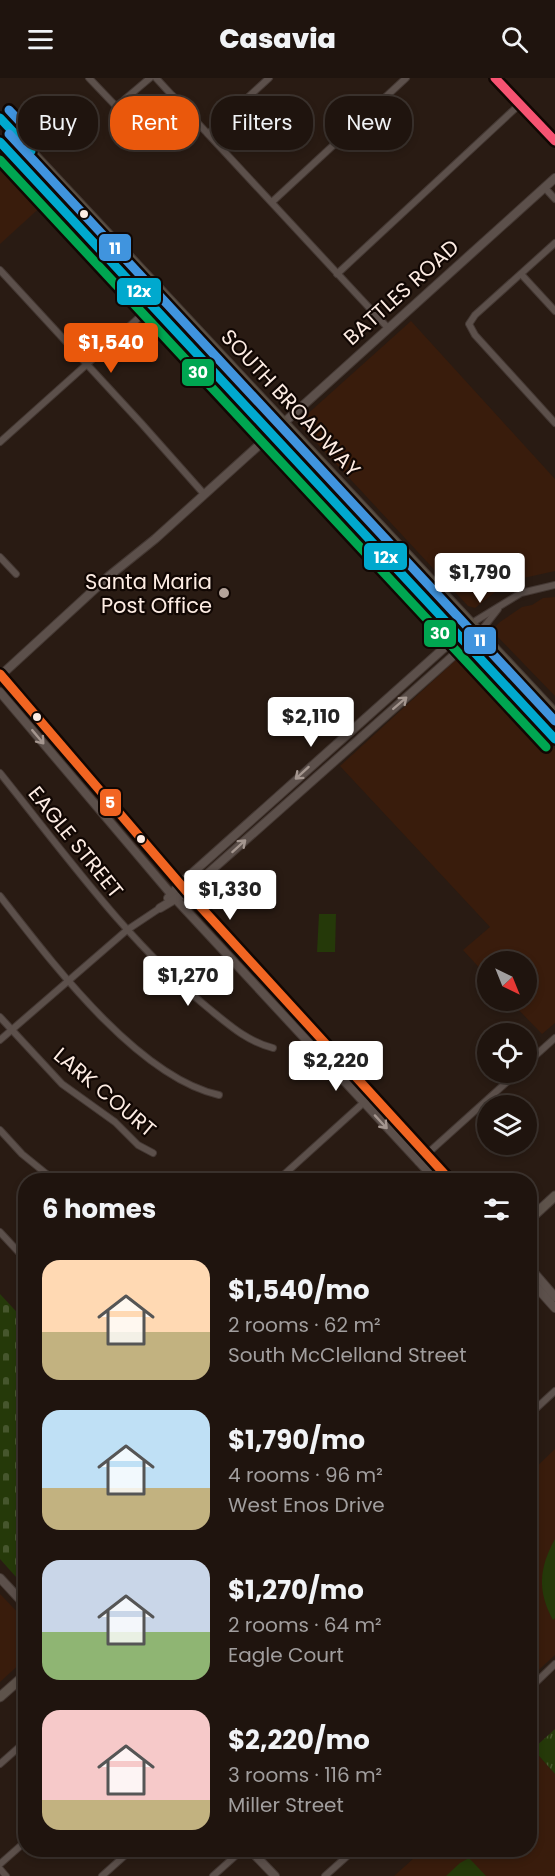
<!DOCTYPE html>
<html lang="en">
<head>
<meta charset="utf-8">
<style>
  :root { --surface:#1f140e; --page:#2c211c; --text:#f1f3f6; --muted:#a19e9e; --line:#3c332e; --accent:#ea580c }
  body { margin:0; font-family:Poppins,sans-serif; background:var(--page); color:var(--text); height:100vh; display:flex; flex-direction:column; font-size:22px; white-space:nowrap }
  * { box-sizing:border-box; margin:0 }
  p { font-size:20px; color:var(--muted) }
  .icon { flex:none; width:33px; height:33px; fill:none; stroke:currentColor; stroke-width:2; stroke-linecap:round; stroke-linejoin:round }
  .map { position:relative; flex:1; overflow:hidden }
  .side { position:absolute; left:18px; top:1095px; width:519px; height:684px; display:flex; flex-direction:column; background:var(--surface); border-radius:24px; box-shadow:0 3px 9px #0003,0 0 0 2px var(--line) }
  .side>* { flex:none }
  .banner { position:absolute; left:18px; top:18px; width:519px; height:54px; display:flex; gap:12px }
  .needle { width:39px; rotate:137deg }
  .tools { position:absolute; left:477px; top:873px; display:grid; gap:12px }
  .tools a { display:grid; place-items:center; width:60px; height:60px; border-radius:50%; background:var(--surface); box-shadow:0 3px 9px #0003,0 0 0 2px var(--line); font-size:30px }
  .price { position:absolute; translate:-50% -51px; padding:0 14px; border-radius:6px; background:#fff; color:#222; font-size:20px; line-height:39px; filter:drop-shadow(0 2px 3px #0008) }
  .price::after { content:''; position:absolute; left:50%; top:36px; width:18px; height:14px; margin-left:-9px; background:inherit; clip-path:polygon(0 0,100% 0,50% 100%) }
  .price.active { background:var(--accent); color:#fff }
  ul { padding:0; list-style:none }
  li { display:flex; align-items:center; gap:18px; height:150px; padding:0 24px }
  li span { display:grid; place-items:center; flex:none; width:168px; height:120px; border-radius:18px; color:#555 }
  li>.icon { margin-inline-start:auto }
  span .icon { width:72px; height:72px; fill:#fffc; stroke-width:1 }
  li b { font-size:26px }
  h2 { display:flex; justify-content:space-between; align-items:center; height:72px; padding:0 24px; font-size:26px }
  .chip { padding:0 21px; border-radius:24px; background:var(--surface); box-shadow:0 3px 9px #0003,0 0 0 2px var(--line); font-size:21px; line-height:54px }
  .chip.active { background:var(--accent); color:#fff }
  header { display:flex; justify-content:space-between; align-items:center; height:78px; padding:0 24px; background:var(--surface); font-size:27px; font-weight:800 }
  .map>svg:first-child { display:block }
</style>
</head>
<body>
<header><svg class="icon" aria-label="menu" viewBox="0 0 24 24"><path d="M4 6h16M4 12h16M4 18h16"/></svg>Casavia<svg class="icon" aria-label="search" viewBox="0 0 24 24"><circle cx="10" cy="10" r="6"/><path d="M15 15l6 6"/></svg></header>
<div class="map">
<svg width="555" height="1798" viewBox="0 0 555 1798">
  <defs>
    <pattern id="grass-tufts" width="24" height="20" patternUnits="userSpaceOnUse" patternTransform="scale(1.5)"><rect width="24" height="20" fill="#253909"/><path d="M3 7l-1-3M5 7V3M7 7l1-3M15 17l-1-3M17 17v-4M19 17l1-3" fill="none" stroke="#46562d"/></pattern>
    <pattern id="cemetery-stones" width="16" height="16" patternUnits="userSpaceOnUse" patternTransform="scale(1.5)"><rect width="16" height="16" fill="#253909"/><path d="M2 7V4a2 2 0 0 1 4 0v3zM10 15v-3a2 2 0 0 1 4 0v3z" fill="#46562d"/></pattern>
  </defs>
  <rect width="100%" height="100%" fill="#291b13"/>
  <g fill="#391c0c">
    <polygon points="0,74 46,124 0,166"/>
    <polygon points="411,243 555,401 555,493 519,501 494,515 475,530 468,528 455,514 301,348 303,340"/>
    <polygon points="555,519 555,618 494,555 495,549 500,544 522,529 532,527 543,520"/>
    <polygon points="466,577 470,579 555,671 555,945 542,956 510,923 526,922 526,884 488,884 487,898 463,872 490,849 340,688 458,580"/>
    <polygon points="555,1371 555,1577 530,1600 530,1395"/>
    <polygon points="0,1516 26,1543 25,1581 0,1604"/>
    <polygon points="533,1671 555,1696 555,1798 394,1798 423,1772 530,1772 530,1674"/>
  </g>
  <polygon fill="url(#grass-tufts)" points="555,1651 555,1696 533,1671"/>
  <polygon fill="url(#cemetery-stones)" points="0,1216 25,1243 25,1509 0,1481"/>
  <g fill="#253909">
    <polygon points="319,836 336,836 335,874 317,874"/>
    <path d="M555 1461V1540L553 1542C537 1513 539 1490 555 1461Z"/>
    <polygon points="469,1780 486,1798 446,1798 460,1785"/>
  </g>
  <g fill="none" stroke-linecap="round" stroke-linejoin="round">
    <g stroke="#443833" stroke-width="8">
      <g id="minor">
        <polyline points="89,0 132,45 143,45 173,18"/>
        <polyline points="156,0 388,250"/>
        <polyline points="495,0 555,63"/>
        <polyline points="125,21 150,0"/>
        <polyline points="208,56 269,0"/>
        <polyline points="545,110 555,121"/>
        <polyline points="272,124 406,0"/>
        <polyline points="555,165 475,237 469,246 475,257 555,345"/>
        <polyline points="0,192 141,345 204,416"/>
        <polyline points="337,196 520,26"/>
        <polyline points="521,196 555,233"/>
        <polyline points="0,364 153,227 169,220"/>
        <polyline points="0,479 16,496"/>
        <polyline points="472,545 521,515 555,507"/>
        <polyline points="480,554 498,531"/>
        <path d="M0 695C66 777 126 862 207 929 228 946 246 963 273 970"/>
        <path d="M0 818C50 882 137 999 219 1017"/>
        <polyline points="0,939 62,1006 115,1044 138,1067 153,1075"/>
        <polyline points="0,962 127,852 160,830"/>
        <polyline points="526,986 555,960"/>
        <polyline points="0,1052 22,1076 54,1102"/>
        <polyline points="418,1084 518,994"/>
        <polyline points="278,1102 372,1017"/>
        <polyline points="0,1154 26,1182"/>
        <polyline points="530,1319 538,1328"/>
        <polyline points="530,1336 555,1313"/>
        <polyline points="530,1610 555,1586"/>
        <polyline points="0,1686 26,1663"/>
        <polyline points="0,1786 26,1763"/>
        <polyline points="0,1791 6,1798"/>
        <polyline points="102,1798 131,1772"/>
        <polyline points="213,1798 242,1772"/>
        <polyline points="325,1798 354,1772"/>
      </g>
    </g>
    <g stroke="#443833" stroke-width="10">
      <g id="tertiary">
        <polyline points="0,596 187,814 450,1102"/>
        <polyline points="0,598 109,498 155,461 555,100"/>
        <polyline points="0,614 171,816 436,1102"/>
        <polyline points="168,820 180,806 472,545"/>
        <polyline points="160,830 187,814 480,554"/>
        <polyline points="530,1190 555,1219"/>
        <polyline points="530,1202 555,1230"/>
        <polyline points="0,1500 26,1528"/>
        <polyline points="250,1772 275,1798"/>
      </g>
    </g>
    <g stroke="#443833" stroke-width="11">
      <g id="secondary">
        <polyline points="530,1141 555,1118"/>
        <polyline points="0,1619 26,1596"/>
      </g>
    </g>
    <g stroke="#443833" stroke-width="11">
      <g id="primary">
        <polyline points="0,40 555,635"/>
        <polyline points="0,64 555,661"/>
      </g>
    </g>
    <use href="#minor" stroke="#5c504b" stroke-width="6"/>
    <use href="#tertiary" stroke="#5c504b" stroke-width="8"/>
    <use href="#secondary" stroke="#5e534b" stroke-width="9"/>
    <use href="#primary" stroke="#594e42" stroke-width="9"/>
    <g stroke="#110703" stroke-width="14">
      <g id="bus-1">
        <polyline points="0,40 31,73"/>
        <polyline points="0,64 555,661"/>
      </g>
    </g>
    <g stroke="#110703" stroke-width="14">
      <polyline id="bus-2" points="0,82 546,669"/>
    </g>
    <g stroke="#110703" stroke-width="14">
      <g id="bus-3">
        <polyline points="9,32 40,65"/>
        <polyline points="9,56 555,643"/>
      </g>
    </g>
    <g stroke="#110703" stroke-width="14">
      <polyline id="bus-4" points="0,596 187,814 450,1102"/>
    </g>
    <g stroke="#110703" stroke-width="14">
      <polyline id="bus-5" points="495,0 555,63"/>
    </g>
    <use href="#bus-1" stroke="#00a9ce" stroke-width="9"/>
    <use href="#bus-2" stroke="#00a651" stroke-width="9"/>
    <use href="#bus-3" stroke="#4094de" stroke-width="9"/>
    <use href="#bus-4" stroke="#f26522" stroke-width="9"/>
    <use href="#bus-5" stroke="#f65372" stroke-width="9"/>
  </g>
  <defs><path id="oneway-shaft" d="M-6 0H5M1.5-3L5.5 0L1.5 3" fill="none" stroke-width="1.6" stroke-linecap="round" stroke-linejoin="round" transform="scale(1.5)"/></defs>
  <g stroke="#a4968f">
    <use href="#oneway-shaft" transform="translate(400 625) rotate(-41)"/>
    <use href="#oneway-shaft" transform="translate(38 659) rotate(50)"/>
    <use href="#oneway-shaft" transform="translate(302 695) rotate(138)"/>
    <use href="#oneway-shaft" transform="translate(239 768) rotate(-42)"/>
    <use href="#oneway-shaft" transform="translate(381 1044) rotate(47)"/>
  </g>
  <g fill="#fdece3" stroke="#110703" stroke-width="2">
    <circle cx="84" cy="136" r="5"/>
    <circle cx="37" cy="639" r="5"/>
    <circle cx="141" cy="761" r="5"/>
  </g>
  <circle fill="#b3a39a" stroke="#110703" stroke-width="2" cx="224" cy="515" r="6"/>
  <g text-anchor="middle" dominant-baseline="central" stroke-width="4.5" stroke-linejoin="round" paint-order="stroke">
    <g font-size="21" fill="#fdece3" stroke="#110703">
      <text transform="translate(401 214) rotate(-42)">BATTLES ROAD</text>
      <text transform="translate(291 325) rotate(47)">SOUTH BROADWAY</text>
      <text transform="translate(76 764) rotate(51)">EAGLE STREET</text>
      <text transform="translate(105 1014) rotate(40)">LARK COURT</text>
    </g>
    <g font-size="21" fill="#fdece3" stroke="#110703" text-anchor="end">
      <text x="212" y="503">Santa Maria<tspan x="212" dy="24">Post Office</tspan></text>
    </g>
  </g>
  <g stroke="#110703" stroke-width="2">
    <rect x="98" y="155" width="34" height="29" rx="6" fill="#4094de"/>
    <rect x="116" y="199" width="46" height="29" rx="6" fill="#00a9ce"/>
    <rect x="181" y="280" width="34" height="29" rx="6" fill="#00a651"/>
    <rect x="363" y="464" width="45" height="29" rx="6" fill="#00a9ce"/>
    <rect x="423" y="541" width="34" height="29" rx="6" fill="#00a651"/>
    <rect x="463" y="548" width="34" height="29" rx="6" fill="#4094de"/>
    <rect x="99" y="710" width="23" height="29" rx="6" fill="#f26522"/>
  </g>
  <g font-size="16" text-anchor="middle" font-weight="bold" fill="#fff">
    <text x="115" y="176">11</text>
    <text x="139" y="219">12x</text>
    <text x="198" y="300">30</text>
    <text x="386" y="485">12x</text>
    <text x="440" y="561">30</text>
    <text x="480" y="568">11</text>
    <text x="110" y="730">5</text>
  </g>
</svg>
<div class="tools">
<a><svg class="needle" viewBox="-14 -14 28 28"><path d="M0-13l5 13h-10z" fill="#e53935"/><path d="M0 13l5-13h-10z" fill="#a19e9e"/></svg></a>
<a><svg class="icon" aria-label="locate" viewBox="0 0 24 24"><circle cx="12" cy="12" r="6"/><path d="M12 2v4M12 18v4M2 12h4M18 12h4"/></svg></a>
<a><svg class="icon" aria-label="layers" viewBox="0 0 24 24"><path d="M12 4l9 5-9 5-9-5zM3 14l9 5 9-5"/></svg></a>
</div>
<b class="price active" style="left:111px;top:296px">$1,540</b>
<b class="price" style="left:480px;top:526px">$1,790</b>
<b class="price" style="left:311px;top:670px">$2,110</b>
<b class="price" style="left:230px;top:843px">$1,330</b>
<b class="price" style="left:188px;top:929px">$1,270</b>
<b class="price" style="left:336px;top:1014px">$2,220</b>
<div class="banner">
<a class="chip">Buy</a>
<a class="chip active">Rent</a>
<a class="chip">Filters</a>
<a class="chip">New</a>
</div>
<section class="side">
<h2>6 homes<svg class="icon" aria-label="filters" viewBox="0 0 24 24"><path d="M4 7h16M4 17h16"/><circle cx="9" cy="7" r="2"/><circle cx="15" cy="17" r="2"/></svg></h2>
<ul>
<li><span style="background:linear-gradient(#ffd9b3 60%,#c2b280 0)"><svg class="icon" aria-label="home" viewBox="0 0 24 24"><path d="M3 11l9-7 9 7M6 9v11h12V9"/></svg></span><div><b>$1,540/mo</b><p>2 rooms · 62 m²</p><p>South McClelland Street</p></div></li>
<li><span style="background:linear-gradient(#bfe0f5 65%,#c2b280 0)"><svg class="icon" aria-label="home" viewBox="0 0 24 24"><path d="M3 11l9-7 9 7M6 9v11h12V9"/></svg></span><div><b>$1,790/mo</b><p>4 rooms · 96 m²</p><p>West Enos Drive</p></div></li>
<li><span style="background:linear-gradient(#c9d6e8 60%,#8fb573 0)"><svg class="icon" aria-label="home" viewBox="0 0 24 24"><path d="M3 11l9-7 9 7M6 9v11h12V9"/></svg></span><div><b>$1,270/mo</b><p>2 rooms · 64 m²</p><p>Eagle Court</p></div></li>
<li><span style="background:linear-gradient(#f6c9c9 75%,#c2b280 0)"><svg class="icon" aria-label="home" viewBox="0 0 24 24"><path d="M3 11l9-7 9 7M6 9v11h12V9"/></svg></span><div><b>$2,220/mo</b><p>3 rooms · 116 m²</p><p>Miller Street</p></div></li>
</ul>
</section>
</div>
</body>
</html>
